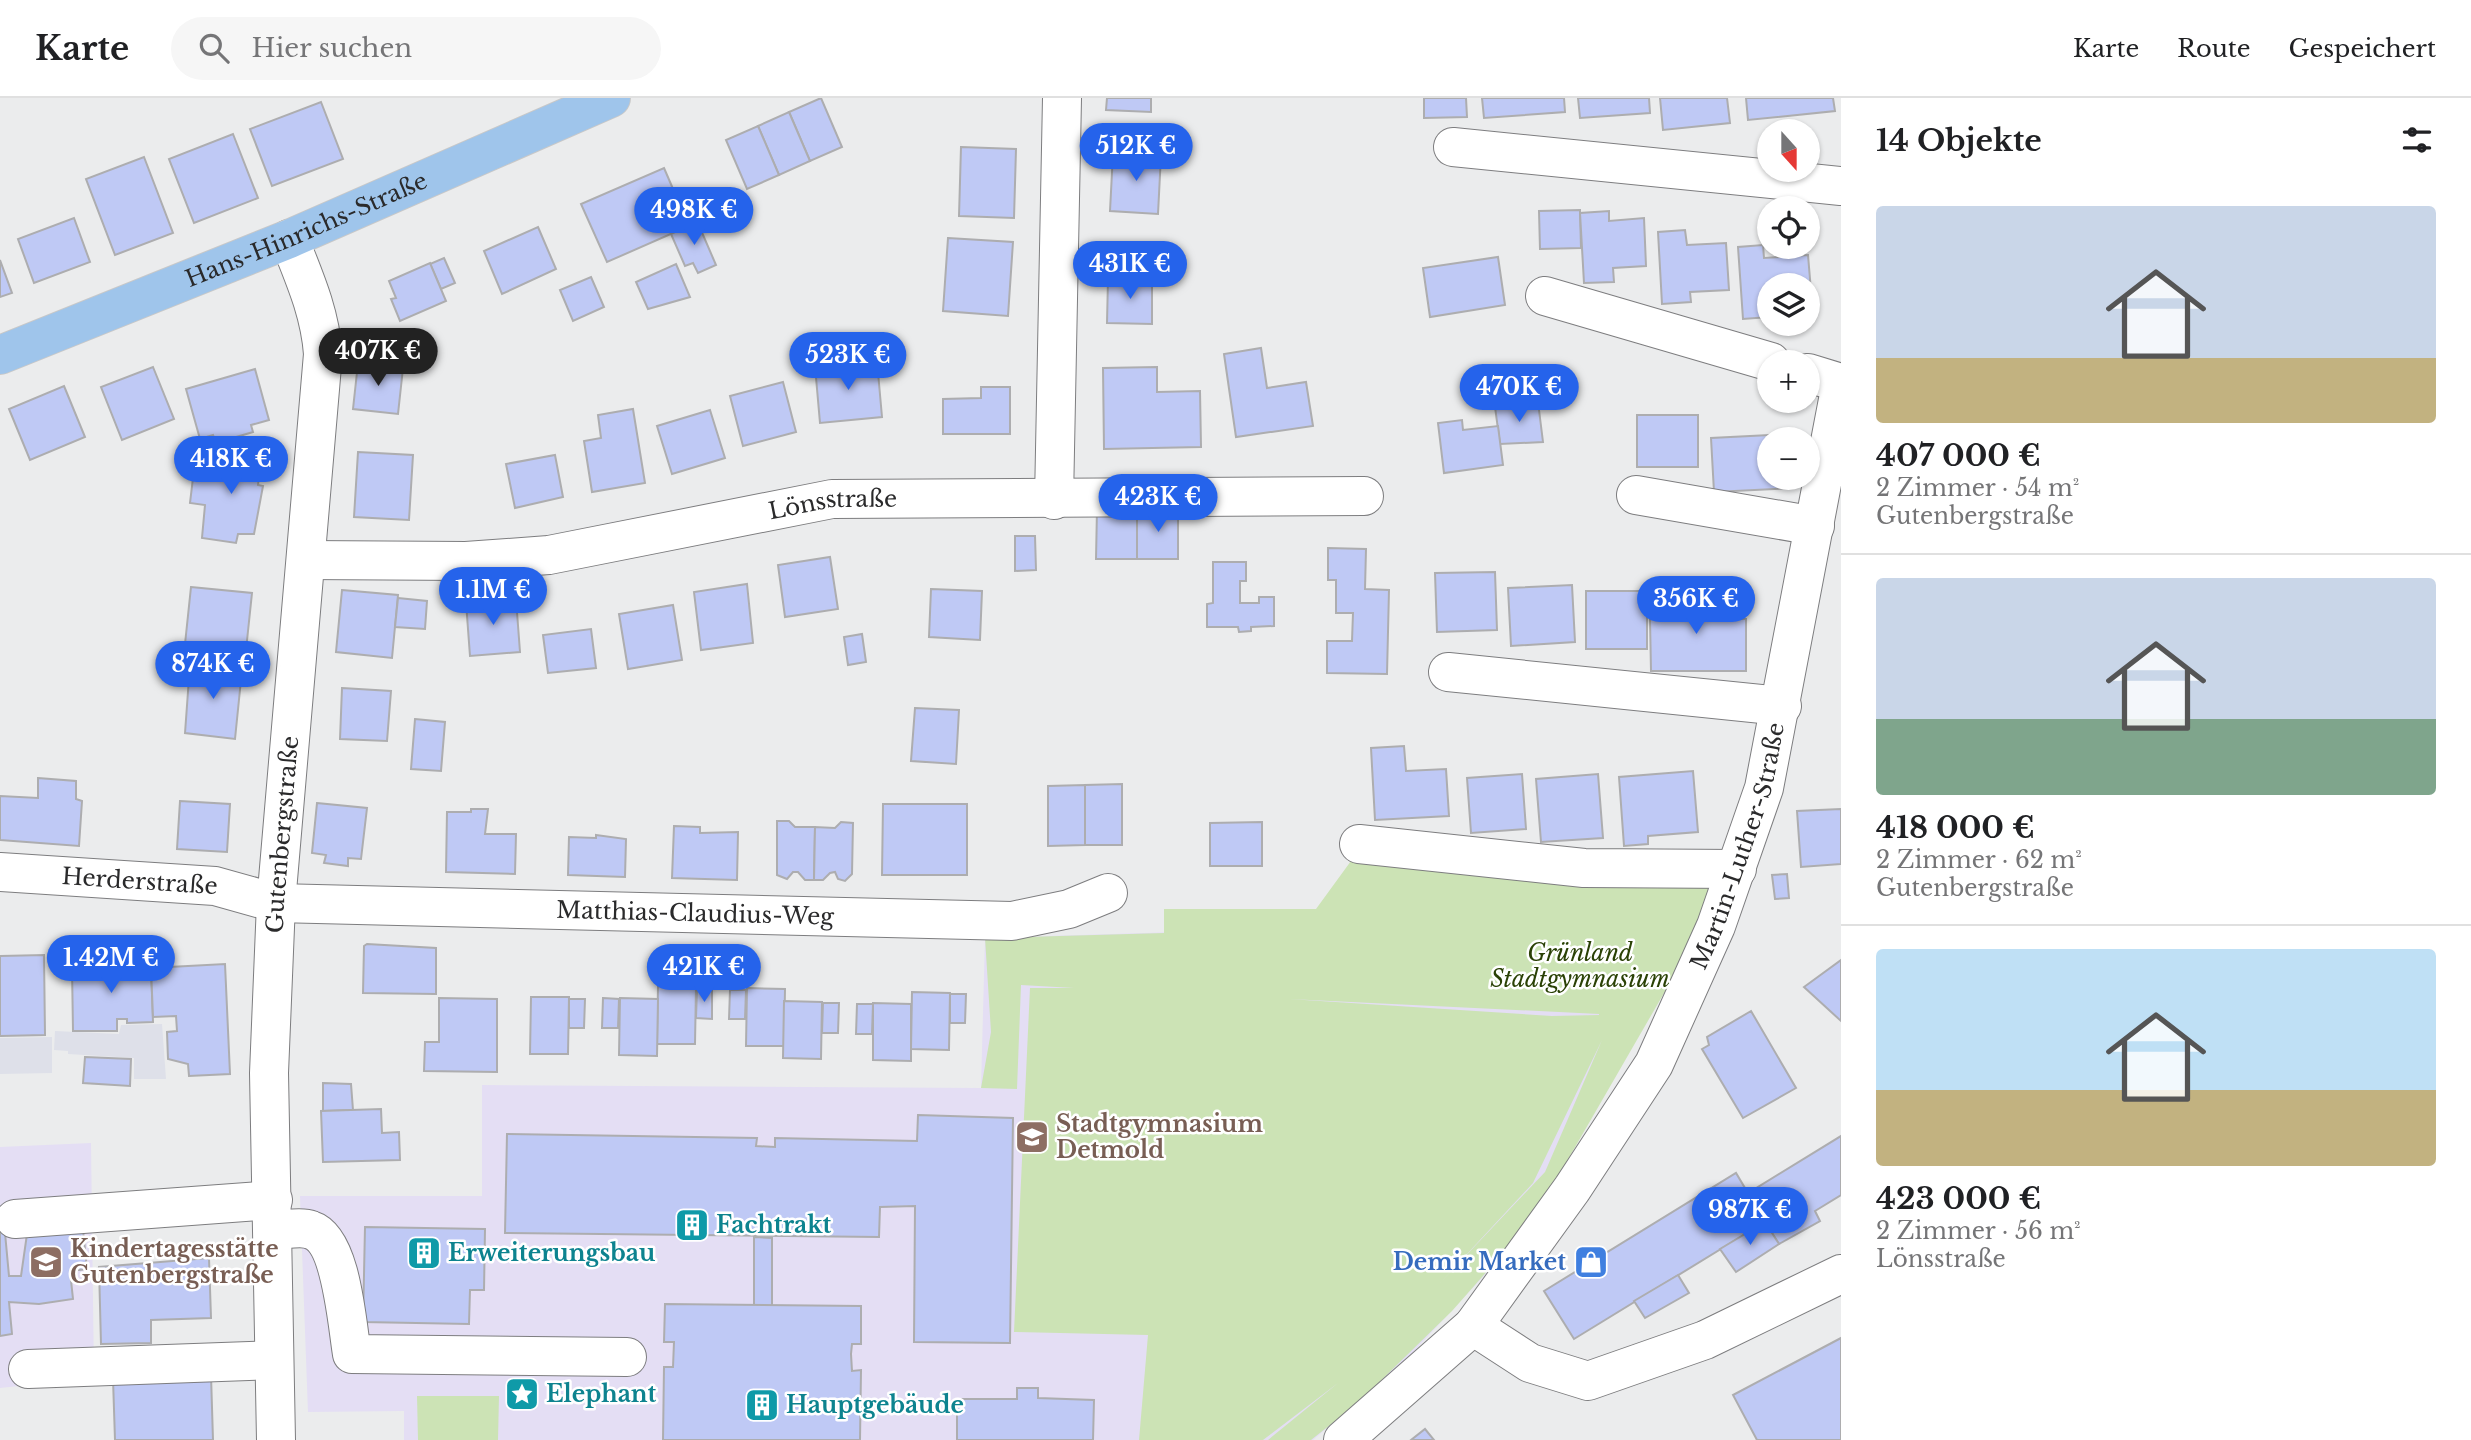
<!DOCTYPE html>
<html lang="de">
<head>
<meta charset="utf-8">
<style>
  :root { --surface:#fff; --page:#f6f6f6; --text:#202124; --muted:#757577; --line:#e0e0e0; --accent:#2563eb }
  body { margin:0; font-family:"Libre Baskerville",serif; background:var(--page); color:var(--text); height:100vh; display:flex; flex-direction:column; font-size:26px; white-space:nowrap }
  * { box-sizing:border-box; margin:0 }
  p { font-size:23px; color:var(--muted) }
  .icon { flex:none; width:38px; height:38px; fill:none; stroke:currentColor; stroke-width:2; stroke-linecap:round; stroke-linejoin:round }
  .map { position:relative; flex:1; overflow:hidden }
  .details { display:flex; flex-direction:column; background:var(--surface); width:630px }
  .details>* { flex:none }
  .needle { width:46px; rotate:159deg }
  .controls { position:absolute; left:1757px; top:21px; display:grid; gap:14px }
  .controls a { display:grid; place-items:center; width:63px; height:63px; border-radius:50%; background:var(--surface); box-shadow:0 2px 5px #0004; font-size:35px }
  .price { position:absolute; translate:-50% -60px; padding:0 16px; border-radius:24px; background:var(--accent); color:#fff; font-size:23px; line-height:46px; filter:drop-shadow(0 2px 4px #0008) }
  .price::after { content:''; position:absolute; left:50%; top:42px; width:21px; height:16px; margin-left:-10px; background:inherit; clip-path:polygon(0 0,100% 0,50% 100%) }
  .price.on { background:#222; color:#fff }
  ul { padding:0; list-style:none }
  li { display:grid; align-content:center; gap:14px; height:371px; padding:0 35px }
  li+li { border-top:2px solid var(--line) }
  li span { display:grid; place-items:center; height:217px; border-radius:7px; color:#555 }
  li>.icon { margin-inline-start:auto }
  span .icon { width:126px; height:126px; fill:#fffc; stroke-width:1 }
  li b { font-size:30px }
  h2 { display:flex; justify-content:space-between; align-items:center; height:84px; padding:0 35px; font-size:30px }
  header { display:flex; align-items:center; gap:42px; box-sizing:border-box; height:98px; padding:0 35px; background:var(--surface); border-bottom:2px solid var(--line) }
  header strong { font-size:33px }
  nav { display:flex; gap:38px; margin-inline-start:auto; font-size:24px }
  .search { width:490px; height:63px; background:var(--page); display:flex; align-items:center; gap:18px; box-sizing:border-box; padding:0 24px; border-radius:38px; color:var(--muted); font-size:26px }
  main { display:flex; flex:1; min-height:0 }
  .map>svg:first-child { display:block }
</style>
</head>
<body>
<header>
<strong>Karte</strong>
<div class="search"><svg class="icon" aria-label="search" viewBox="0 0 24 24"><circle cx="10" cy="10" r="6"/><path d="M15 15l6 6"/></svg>Hier suchen</div>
<nav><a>Karte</a><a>Route</a><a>Gespeichert</a></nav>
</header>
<main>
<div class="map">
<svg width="1841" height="1342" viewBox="0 0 1841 1342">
  <rect width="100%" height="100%" fill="#ebeced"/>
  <g fill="#dee0e9">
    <polygon points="162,926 166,981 134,981 134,960 68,956 68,953 54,952 55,933 119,936 121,927"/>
    <polygon points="52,939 52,975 0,976 0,940"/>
  </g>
  <g fill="#e4def4">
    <polygon points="1588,821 1686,857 1507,1153 1403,1265 1313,1342 404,1342 404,1313 308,1314 300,1098 482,1098 482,987 981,990 985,840"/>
    <polygon points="91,1045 94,1280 0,1290 0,1049"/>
  </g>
  <g fill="#cce3b5" fill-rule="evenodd">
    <path d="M1359 752 1714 776 1686 857 1552 1089 1505 1153 1452 1213 1358 1305 1311 1342H1268L1338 1285 1263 1342H1139L1148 1237 1014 1234 1030 890H1074L1021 887 1017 991 981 990 991 934 985 840 1164 835V811H1316ZM1289 901 1599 916V917L1552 918ZM1602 942 1545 1074 1440 1185 1533 1085Z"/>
    <polygon points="417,1298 499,1298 498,1342 418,1342"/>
  </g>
  <g fill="#bfc9f5" stroke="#adadaf" stroke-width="2">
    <polygon points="821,0 842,49 810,63 789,14"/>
    <polygon points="1107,0 1151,0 1151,14 1106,12"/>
    <polygon points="1424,0 1466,0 1467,19 1424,20"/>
    <polygon points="1482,0 1564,0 1565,14 1484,20"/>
    <polygon points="1578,0 1649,0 1650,15 1580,20"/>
    <polygon points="1660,0 1727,0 1730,25 1663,32"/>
    <polygon points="1746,0 1833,0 1835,13 1748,22"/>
    <polygon points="321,4 343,61 272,88 250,31"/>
    <polygon points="789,14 810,63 779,77 758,28"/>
    <polygon points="758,28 779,77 747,91 726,42"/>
    <polygon points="233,36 258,100 194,125 169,61"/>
    <polygon points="961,49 1016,51 1014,120 959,118"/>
    <polygon points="1113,55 1161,57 1158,116 1110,113"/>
    <polygon points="144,59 173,135 115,157 86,81"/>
    <polygon points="664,70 689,128 607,164 581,106"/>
    <polygon points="1580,112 1581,150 1540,151 1539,113"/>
    <polygon points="1609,113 1609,123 1644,120 1646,168 1613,170 1614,184 1584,185 1580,115"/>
    <polygon points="74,120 90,164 34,185 18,141"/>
    <polygon points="697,123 716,167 698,175 693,165 685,168 671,136"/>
    <polygon points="538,129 556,171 502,196 484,153"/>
    <polygon points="1685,132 1687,147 1726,145 1729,192 1690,194 1691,204 1662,206 1658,134"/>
    <polygon points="948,140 1013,144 1008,218 943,213"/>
    <polygon points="1763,147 1764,160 1808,157 1812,205 1808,206 1808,187 1769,187 1769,219 1743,221 1738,149"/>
    <polygon points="1498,159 1505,207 1430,219 1423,170"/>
    <polygon points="444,160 455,185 441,191 430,166"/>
    <polygon points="0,162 12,195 0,199"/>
    <polygon points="430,165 446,203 400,223 391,201 396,200 389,183"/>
    <polygon points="676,166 690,199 648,211 636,184"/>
    <polygon points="591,179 604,209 573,223 560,192"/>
    <polygon points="1108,181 1152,181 1152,226 1107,225"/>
    <polygon points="1261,250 1267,290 1306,284 1313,328 1236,339 1224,256"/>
    <polygon points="877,263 882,319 820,325 815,268"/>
    <polygon points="358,265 403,270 398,316 353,311"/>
    <polygon points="153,269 174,321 122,342 101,289"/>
    <polygon points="1157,269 1157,294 1200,293 1201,349 1104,351 1103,270"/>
    <polygon points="255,271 269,322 251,327 253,334 216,345 213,337 200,341 186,291"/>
    <polygon points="783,284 796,334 743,348 730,298"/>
    <polygon points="64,288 85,339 30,362 9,311"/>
    <polygon points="981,289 1010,289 1010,336 943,336 943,301 981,300"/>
    <polygon points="1538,304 1543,344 1500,346 1495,309"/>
    <polygon points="633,311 645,385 592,394 584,343 601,340 598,317"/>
    <polygon points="710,312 725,360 672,376 657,328"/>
    <rect x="1637" y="317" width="61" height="52"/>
    <polygon points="1462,322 1463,332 1498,328 1503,367 1444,375 1438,325"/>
    <polygon points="1790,336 1790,341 1769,341 1769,380 1792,380 1793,390 1714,394 1711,340"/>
    <polygon points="263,347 258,387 263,388 254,436 238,436 236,445 202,440 205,407 190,405 193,380 219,381 220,359"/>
    <polygon points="358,354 413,357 409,422 354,419"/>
    <polygon points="555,357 563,399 515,410 506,366"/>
    <polygon points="1097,411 1137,411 1137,461 1096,461"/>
    <rect x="1137" y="411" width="41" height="50"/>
    <polygon points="1015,438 1035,438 1036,472 1015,473"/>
    <polygon points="1328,450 1366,451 1365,491 1389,492 1387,576 1327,575 1327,543 1352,543 1353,515 1336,515 1336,482 1328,482"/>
    <polygon points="830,459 838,511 785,519 778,467"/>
    <polygon points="1213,464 1246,464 1246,483 1240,483 1240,505 1259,505 1259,499 1274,499 1274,528 1251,529 1251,533 1239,534 1238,529 1207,529 1207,506 1213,505"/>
    <polygon points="1495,474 1497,532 1437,534 1435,475"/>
    <polygon points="747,486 753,545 701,552 694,494"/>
    <polygon points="1572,487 1575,544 1511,548 1508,490"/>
    <polygon points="191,489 252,495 246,552 185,546"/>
    <polygon points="931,491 982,493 980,542 929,539"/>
    <polygon points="1710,491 1710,521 1746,521 1746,573 1651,573 1650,521 1663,521 1663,492"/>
    <polygon points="342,492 398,497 392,560 336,554"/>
    <rect x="1586" y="493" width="61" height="58"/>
    <polygon points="398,500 427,503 425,531 395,529"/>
    <polygon points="516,501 520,554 470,558 466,504"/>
    <polygon points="673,507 682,562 628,571 619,516"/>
    <polygon points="591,531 596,570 548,575 543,537"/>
    <polygon points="862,536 866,564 848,567 844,539"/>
    <polygon points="190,566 242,572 235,641 185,635"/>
    <polygon points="342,590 391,593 387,643 340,641"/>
    <polygon points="915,610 959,612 956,666 911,663"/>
    <polygon points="415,621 445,624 441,673 411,671"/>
    <polygon points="1404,648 1406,673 1446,671 1449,718 1375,722 1371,650"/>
    <polygon points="1693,673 1698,734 1648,738 1648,746 1624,748 1619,679"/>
    <polygon points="1522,676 1526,731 1471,735 1467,680"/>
    <polygon points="1598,676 1603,740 1541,744 1536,681"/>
    <polygon points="38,680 76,683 76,701 82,703 79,748 0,742 0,698 38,700"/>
    <polygon points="1122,686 1122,747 1085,747 1085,687"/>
    <polygon points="1085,687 1085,747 1048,748 1048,688"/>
    <polygon points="180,703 230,706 227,754 177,751"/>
    <polygon points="317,705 367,710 361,761 348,760 348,768 324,765 326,757 312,755"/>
    <polygon points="883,706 967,706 967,777 882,777"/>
    <polygon points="471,711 488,711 485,736 516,736 515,776 446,774 447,714 471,714"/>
    <polygon points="1841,711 1841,766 1801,769 1797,713"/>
    <polygon points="777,723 789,723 795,729 815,729 814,782 805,782 798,774 793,774 787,781 777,777"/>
    <polygon points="841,724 853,725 852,776 845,783 838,781 835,774 830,775 823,782 814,782 815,729 835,730"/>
    <polygon points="1262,724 1262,768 1210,768 1210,725"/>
    <polygon points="674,728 700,729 700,735 738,734 737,782 672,780"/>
    <polygon points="596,737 626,741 625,779 568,777 569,739 596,740"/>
    <polygon points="1787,776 1789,800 1775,801 1772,777"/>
    <polygon points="367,846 436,850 436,896 363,895 364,848"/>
    <polygon points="44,857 45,937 0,938 0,858"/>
    <polygon points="88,862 133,862 151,870 153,924 127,925 127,921 117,921 117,933 73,933 72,870 88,870"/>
    <polygon points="1841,862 1841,923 1804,889"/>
    <polygon points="225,866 230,976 189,978 188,966 168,961 167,934 177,933 176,918 153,919 151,870"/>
    <polygon points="658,888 696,889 695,946 657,946"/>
    <polygon points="697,890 712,891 712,921 696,920"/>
    <polygon points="747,890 785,891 784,948 746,948"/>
    <polygon points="730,892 746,892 745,921 729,921"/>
    <polygon points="912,894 950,895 949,952 911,951"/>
    <polygon points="950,896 966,896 965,925 950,925"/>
    <polygon points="531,899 569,899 568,956 530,956"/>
    <polygon points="439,900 497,901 497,974 424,973 425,944 439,944"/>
    <polygon points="603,900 619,901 618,930 602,930"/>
    <polygon points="620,900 658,901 657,958 619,957"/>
    <polygon points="569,901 585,901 584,930 569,930"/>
    <polygon points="784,903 822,904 821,961 783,960"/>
    <polygon points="823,905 839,905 838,935 822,935"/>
    <polygon points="873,905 911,906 911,963 873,962"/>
    <polygon points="857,906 873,906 872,936 856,936"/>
    <polygon points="1751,913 1796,990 1743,1020 1702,951 1709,947 1707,939"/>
    <polygon points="85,959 131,961 130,988 83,985"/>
    <polygon points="323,985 351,986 353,1012 323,1013"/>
    <polygon points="381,1011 382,1035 399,1034 400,1062 323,1064 321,1013"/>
    <polygon points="918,1017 1013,1020 1010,1245 914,1244 915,1108 880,1109 879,1139 505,1135 507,1036 757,1040 756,1048 775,1049 775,1040 917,1043"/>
    <polygon points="1841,1038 1841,1097 1815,1113 1820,1123 1779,1146 1765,1124 1574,1241 1544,1193 1736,1075 1748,1095"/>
    <polygon points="82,1122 87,1171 70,1173 73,1201 39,1206 9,1204 12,1236 0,1238 0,1125 4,1124 9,1178 21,1178 27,1136"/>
    <polygon points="1765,1124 1779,1146 1736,1174 1720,1151"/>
    <polygon points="365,1129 485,1131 484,1192 470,1192 469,1226 363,1224"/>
    <polygon points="754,1139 772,1140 772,1208 754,1207"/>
    <polygon points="209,1160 211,1220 151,1222 151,1245 101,1246 99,1169"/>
    <polygon points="1678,1177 1689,1195 1645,1220 1634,1203"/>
    <polygon points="665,1206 861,1208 861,1246 852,1246 851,1256 852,1273 861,1272 860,1342 663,1342 664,1269 673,1269 674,1244 664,1244"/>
    <polygon points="1841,1240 1841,1342 1757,1342 1733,1297"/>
    <polygon points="211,1277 213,1342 115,1342 113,1281"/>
    <polygon points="1017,1290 1038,1290 1038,1300 1094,1302 1093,1342 957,1342 957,1301 1017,1301"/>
    <polygon points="1425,1331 1434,1342 1411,1342"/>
  </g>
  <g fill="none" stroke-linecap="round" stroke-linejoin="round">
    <g stroke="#7d7d7f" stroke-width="40">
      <g id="minor">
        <polyline points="1453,49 1841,88"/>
        <polyline points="1545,198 1771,264"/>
        <polyline points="1808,275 1841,285"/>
        <polyline points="1636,397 1815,428"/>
        <polyline points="1054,402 1062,0"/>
        <path id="s1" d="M306 462 466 463 549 457 832 401 1364 398"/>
        <polyline points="1448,574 1782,608"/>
        <polyline points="1359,746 1584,770 1737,771"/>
        <path id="s2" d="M0 774 215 788 276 805 1012 823 1069 811 1108 795"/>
        <polyline points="15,1121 273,1102"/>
        <path d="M273 1132C284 1132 301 1128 311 1132 342 1142 347 1227 352 1256L627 1259"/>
        <polyline points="1473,1228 1530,1265 1588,1283 1705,1242 1841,1176"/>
        <polyline points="28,1271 274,1262"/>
        <path id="s3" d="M276 1342 269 975 276 805 323 256C320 214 304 179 289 141"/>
        <path id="s4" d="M1343 1342 1473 1228 1572 1091 1654 966 1716 828 1764 690 1841 286"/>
      </g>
    </g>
    <g stroke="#c8c8c8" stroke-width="40">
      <g id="major">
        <path id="s5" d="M0 257 289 141 611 0"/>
      </g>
    </g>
    <use href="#minor" stroke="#fff" stroke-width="38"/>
    <use href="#major" stroke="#9fc5eb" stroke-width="38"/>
  </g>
  <defs>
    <g id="school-square" transform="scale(1.75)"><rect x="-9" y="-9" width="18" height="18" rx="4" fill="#8d6e63" stroke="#fff"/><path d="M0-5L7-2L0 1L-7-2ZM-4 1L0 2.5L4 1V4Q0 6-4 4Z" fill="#fff"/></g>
    <g id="building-square" transform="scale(1.75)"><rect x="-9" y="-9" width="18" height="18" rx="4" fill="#0f9aa8" stroke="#fff"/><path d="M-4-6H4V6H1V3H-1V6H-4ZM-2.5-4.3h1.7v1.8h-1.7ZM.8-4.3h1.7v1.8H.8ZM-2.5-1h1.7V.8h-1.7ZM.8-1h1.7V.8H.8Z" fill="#fff"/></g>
    <g id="shop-square" transform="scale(1.75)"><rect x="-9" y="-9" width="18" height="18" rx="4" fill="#3f7fe0" stroke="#fff"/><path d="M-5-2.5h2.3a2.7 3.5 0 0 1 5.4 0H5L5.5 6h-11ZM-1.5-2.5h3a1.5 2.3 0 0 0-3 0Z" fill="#fff"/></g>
    <g id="sight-square" transform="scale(1.75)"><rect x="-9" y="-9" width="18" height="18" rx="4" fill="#0f9aa8" stroke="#fff"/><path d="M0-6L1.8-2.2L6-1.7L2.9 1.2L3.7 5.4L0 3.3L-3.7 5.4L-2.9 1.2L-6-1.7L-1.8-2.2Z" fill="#fff"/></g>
  </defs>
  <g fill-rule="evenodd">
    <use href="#school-square" x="1032" y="1039"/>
    <use href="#building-square" x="692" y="1127"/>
    <use href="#building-square" x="424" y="1155"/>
    <use href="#school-square" x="46" y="1164"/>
    <use href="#shop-square" x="1591" y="1164"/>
    <use href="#sight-square" x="522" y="1296"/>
    <use href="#building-square" x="762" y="1307"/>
  </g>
  <g text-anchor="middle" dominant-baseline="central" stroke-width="5" stroke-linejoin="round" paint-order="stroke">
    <g font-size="23" fill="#2a2a2b" stroke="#fff">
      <text stroke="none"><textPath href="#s5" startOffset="331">Hans-Hinrichs-Straße</textPath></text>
      <text stroke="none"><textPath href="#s1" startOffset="532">Lönsstraße</textPath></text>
      <text stroke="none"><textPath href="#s3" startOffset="606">Gutenbergstraße</textPath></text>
      <text stroke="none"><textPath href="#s4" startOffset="726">Martin-Luther-Straße</textPath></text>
      <text stroke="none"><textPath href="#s2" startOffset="140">Herderstraße</textPath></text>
      <text stroke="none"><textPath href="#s2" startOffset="698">Matthias-Claudius-Weg</textPath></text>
    </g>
    <g font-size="23" font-style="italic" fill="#2a4105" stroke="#fff">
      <text x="1580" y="855">Grünland<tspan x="1580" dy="26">Stadtgymnasium</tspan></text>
    </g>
    <g font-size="23" font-weight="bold" fill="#785e54" stroke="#fff" text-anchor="start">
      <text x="1056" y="1026">Stadtgymnasium<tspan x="1056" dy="26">Detmold</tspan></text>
      <text x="70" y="1151">Kindertagesstätte<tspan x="70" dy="26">Gutenbergstraße</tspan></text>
    </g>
    <g font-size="23" font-weight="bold" fill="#0d838f" stroke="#fff" text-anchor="start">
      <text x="716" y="1127">Fachtrakt</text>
      <text x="448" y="1155">Erweiterungsbau</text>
      <text x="546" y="1296">Elephant</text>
      <text x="786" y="1307">Hauptgebäude</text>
    </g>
    <g font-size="23" font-weight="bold" fill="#366cbe" stroke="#fff" text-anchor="end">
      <text x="1566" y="1164">Demir Market</text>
    </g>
  </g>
</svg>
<div class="controls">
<a><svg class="needle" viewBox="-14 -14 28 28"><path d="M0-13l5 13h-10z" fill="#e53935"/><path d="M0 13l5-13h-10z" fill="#757577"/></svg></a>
<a><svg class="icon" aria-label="locate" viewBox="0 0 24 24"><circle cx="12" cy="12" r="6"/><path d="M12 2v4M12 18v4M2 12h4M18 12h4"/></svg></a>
<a><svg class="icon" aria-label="layers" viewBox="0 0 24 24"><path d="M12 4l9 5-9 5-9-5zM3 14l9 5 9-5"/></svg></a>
<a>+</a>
<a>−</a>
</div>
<b class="price" style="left:1136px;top:85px">512K €</b>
<b class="price" style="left:694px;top:149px">498K €</b>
<b class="price" style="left:1130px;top:203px">431K €</b>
<b class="price on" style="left:378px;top:290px">407K €</b>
<b class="price" style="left:848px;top:294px">523K €</b>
<b class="price" style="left:1519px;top:326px">470K €</b>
<b class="price" style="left:231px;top:398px">418K €</b>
<b class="price" style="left:1158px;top:436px">423K €</b>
<b class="price" style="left:493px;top:529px">1.1M €</b>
<b class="price" style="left:1696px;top:538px">356K €</b>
<b class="price" style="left:213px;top:603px">874K €</b>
<b class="price" style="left:111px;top:897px">1.42M €</b>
<b class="price" style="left:704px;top:906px">421K €</b>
<b class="price" style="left:1750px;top:1149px">987K €</b>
</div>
<section class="details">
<h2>14 Objekte<svg class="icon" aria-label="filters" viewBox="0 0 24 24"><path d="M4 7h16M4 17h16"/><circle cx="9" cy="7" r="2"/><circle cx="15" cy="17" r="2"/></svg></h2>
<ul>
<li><span style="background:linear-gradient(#c9d6e8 70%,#c2b280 0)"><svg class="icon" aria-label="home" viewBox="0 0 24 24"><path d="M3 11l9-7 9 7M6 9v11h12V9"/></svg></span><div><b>407 000 €</b><p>2 Zimmer · 54 m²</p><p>Gutenbergstraße</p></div></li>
<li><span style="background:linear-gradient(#c9d6e8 65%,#7fa58c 0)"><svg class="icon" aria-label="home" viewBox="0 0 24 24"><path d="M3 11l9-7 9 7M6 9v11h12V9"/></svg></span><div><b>418 000 €</b><p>2 Zimmer · 62 m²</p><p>Gutenbergstraße</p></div></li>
<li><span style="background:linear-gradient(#bfe0f5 65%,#c2b280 0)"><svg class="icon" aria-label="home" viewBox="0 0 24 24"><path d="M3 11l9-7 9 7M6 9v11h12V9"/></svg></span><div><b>423 000 €</b><p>2 Zimmer · 56 m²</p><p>Lönsstraße</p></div></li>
</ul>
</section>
</main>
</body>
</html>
